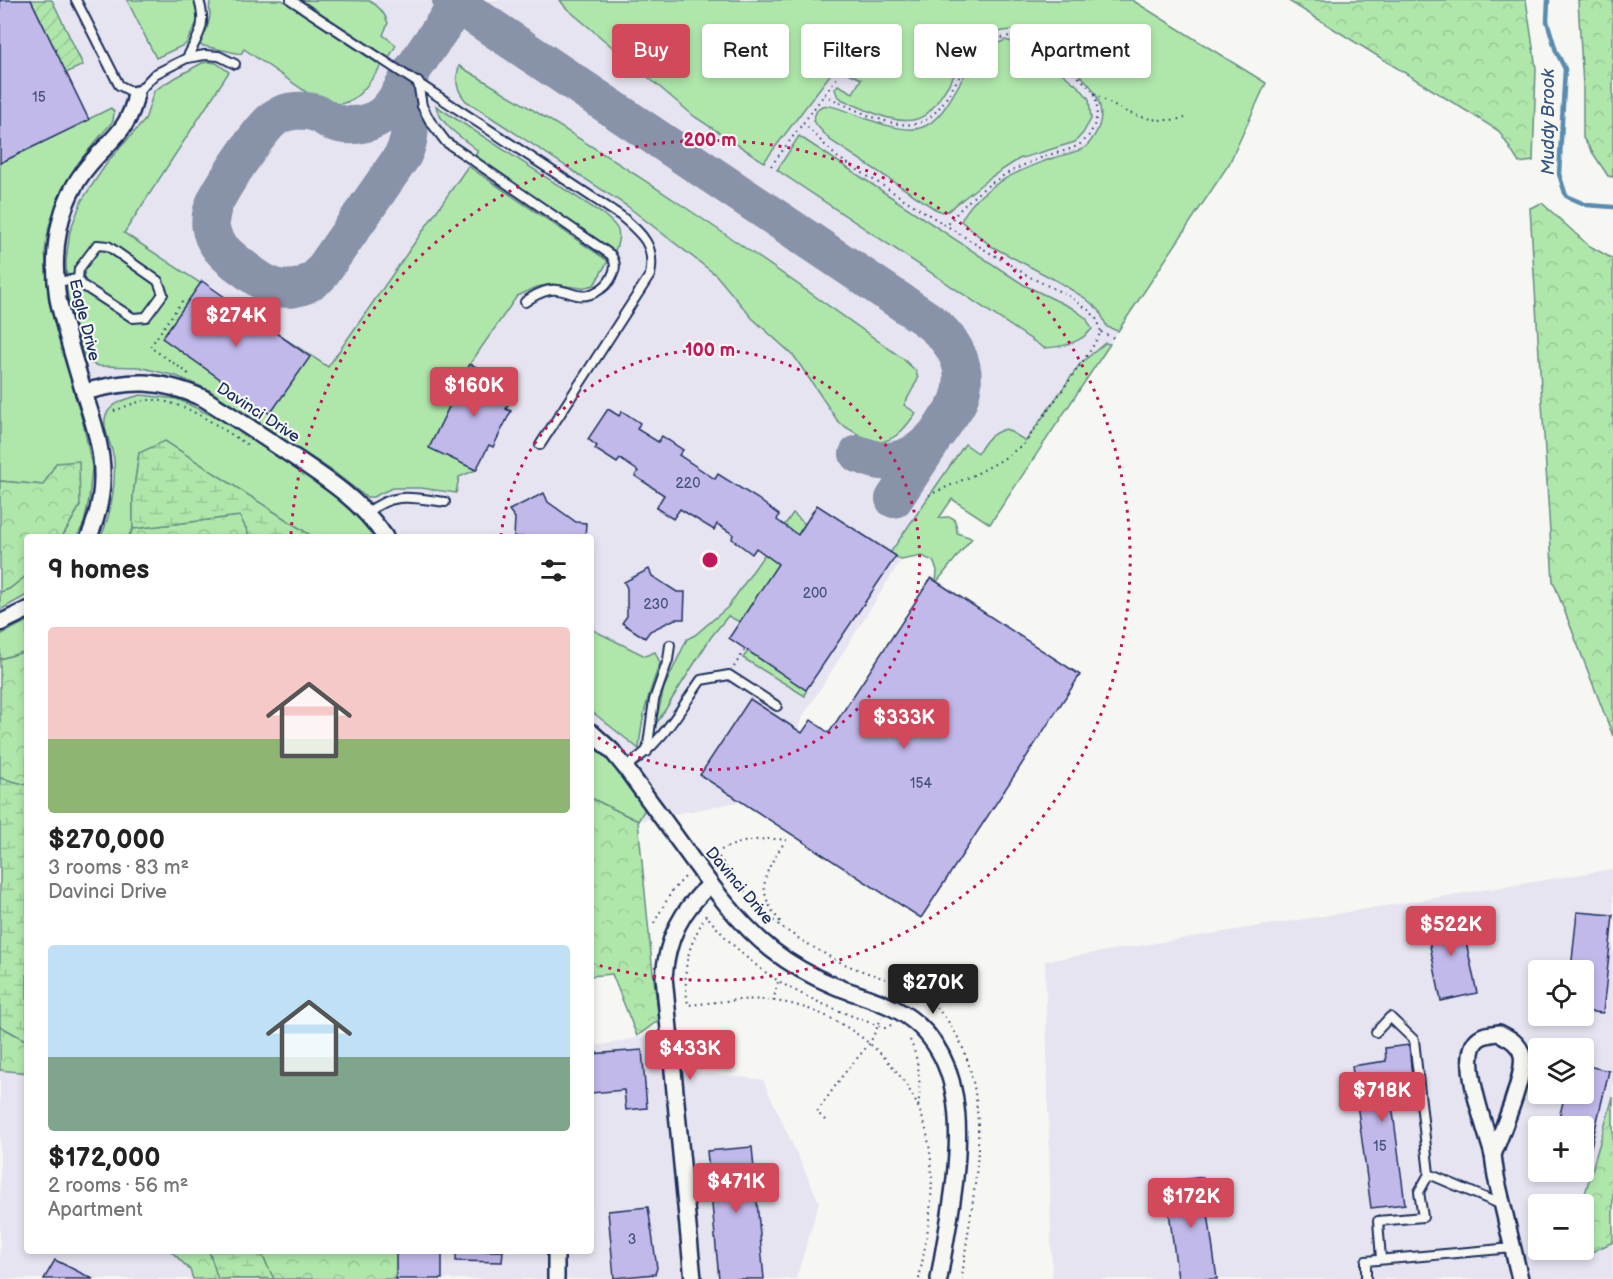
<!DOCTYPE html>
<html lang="en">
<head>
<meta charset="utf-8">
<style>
  :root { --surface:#fff; --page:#f2f2f2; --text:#222; --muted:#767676; --accent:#d1495b }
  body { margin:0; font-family:"Balsamiq Sans",sans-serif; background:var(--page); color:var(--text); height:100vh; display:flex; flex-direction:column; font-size:22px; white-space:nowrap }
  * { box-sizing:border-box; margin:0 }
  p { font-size:20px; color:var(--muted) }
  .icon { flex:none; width:33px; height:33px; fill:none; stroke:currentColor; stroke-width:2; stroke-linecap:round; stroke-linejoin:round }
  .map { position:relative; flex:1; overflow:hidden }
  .panel { position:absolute; left:24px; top:534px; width:570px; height:720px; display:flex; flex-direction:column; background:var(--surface); border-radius:6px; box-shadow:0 3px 9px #0003 }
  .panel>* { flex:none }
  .guide { position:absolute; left:612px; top:24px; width:570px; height:54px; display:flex; gap:12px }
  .tools { position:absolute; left:1528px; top:960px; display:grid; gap:12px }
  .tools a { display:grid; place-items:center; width:66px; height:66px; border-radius:6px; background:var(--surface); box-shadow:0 3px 9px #0003; font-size:30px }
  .price { position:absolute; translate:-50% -51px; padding:0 14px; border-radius:6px; background:var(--accent); color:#fff; font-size:20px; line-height:39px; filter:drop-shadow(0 2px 3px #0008) }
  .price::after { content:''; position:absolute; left:50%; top:36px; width:18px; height:14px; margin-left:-9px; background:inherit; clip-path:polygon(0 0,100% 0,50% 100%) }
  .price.active { background:#222; color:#fff }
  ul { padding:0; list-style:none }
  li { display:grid; align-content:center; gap:12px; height:318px; padding:0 24px }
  li span { display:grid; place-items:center; height:186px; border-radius:6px; color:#555 }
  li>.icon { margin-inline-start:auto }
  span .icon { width:108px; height:108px; fill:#fffc; stroke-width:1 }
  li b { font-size:26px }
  h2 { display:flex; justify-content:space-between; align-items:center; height:72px; padding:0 24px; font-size:26px }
  .tag { padding:0 21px; border-radius:6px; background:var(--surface); box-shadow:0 3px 9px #0003; font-size:21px; line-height:54px }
  .tag.active { background:var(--accent); color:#fff }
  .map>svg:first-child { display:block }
</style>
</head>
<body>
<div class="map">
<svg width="1613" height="1279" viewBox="0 0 1613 1279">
  <defs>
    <pattern id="forest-crowns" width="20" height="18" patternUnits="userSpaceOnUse" patternTransform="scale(1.5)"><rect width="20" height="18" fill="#afe7ab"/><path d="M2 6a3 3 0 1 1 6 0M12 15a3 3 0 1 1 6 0" fill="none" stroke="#96c696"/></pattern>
    <pattern id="wetland-marsh" width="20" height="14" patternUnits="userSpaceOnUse" patternTransform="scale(1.5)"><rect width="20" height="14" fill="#afe7ab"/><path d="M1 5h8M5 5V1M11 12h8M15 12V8" fill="none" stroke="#96c696"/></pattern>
    <pattern id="garden-furrows" width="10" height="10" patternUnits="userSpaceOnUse" patternTransform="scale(1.5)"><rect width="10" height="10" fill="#afe7ab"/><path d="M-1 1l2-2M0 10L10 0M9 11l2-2" fill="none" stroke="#96c696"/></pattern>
  </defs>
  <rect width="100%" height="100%" fill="#f6f6f2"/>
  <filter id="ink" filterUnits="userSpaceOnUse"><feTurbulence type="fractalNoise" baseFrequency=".0167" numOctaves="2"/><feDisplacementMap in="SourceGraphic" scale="12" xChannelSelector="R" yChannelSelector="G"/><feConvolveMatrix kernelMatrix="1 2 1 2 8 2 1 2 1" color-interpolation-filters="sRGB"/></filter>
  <g filter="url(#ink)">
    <g fill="#e6e4f0" fill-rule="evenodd">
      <polygon points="0,0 1132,0 1266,83 1229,164 990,524 952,499 916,553 901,560 802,718 793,745 760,789 738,802 638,821 591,798 591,537 313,537 252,498 133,529 128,537 27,537 27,651 0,659"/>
      <path d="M1613 869V1279H1052L1045 961ZM1539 970H1584V1016H1539ZM1539 1048H1584V1094H1539ZM1539 1126H1584V1172H1539ZM1539 1204H1584V1250H1539Z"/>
      <polygon points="0,1013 27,1016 27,1251 591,1251 591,1047 651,1035 660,1067 763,1080 819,1202 796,1279 0,1279"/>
    </g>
    <g fill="#afe7ab" stroke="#658b84" stroke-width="1.5">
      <polygon points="127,0 195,0 200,16 186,44 156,58"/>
      <path d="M211 0H282L381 66C362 92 351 115 315 98L244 49 241 54 199 45C204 36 209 26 210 15 210 8 208 6 211 0Z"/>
      <path d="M301 0C314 0 361 0 370 1 379 6 385 14 388 23L383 35 396 45 389 58Z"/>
      <path d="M560 0H1132L1266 83 1229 164 1118 331 1107 327 1099 310 1085 298 1057 281 991 246 961 221C977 188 1019 170 1053 158 1062 155 1080 152 1087 146 1091 141 1097 132 1099 126 1105 108 1096 90 1083 78 1052 50 1022 10 979 42 969 50 953 78 945 90 937 102 931 114 917 119 894 126 864 108 843 100L837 95 835 89 838 85 853 93 861 79 836 67 764 162 695 117 565 7Z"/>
      <path d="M1005 40 1030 47 1080 88 1089 99 1091 119 1083 133 1075 142 1019 159 988 179 948 211 943 212 935 209 830 140 813 121C815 115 816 109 822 106 835 101 891 136 920 128 948 121 961 70 981 53 988 48 997 44 1005 40Z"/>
      <polygon points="209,62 216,63 229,72 124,233 328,367 468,166 608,261 594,285 581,288 552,284 537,287 517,296 470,364 430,448 476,470 459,477 456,493 421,488 392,488 373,497 366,497 334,472 209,390 176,376 139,367 99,366 90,363 84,355 76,332 67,294 66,261 70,231 82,200 109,160 145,120 154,91 166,83 202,63"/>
      <path d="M459 66C613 155 758 255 902 358L916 371 918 379 904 405 916 413C903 431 896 440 874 444L839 423 794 356 752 318 716 275 627 206 466 101C456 89 455 81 459 66Z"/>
      <path d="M436 106 603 214C618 227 623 230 615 251L474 157 478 151C463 138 441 126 436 106Z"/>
      <polygon points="111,108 114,112 113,121 82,158 63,189 49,226 45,251 49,302 84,427 92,467 89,499 84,523 77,537 62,537 80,506 43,485 0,481 0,163"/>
      <path d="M799 136 1024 285 1072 308 1086 318 1092 329C1080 343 1063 347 1044 348L777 170Z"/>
      <path d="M1105 343 1110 344 990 524 952 499 939 518C955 515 956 518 957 533L972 538 936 583 937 570 933 561 922 556 901 560 890 553 965 444 978 453C986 440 991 433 1006 429L1026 441 1080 364Z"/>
      <path d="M141 395 177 399 224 421 328 491 350 508 375 537H313L214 473 139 453 133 495V529L128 537H101C111 514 116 485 114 460 113 446 101 428 106 415 112 402 129 398 141 395Z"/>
      <polygon points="793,513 805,524 740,622 728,616 711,637 655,726 664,688 687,639 695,635 728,607"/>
      <polygon points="27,575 27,595 0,610 0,592 9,589"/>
      <polygon points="27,621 27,651 0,659 0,635"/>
      <path d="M591 629 645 656 655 652 660 663C649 692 641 718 639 749L591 711Z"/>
      <polygon points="748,651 806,690 805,696 743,658"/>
      <polygon points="591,743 608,759 645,809 638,821 591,798"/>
    </g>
    <g fill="url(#forest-crowns)" stroke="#658b84" stroke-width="1.5">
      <polygon points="1287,0 1526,0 1536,68 1533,161 1519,163 1499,131"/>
      <polygon points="1578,0 1613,0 1613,177 1608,176 1583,138 1583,86"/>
      <polygon points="1542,203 1588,245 1613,259 1613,736 1553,581 1530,208"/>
      <polygon points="79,461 80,506 62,537 27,537 27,575 9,589 0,592 0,481 43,485 56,463"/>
      <polygon points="240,516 250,537 129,537 133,529"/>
      <polygon points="27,651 27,785 0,778 0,659"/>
      <polygon points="591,798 638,821 652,964 659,1020 637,1036 612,974 591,976"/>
      <polygon points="0,1026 27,1041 27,1073 0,1070"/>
      <polygon points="1613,1097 1613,1242 1588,1254 1582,1250 1584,1250 1584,1204 1582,1204"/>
      <polygon points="171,1251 398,1251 398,1279 193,1279 190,1270"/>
    </g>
    <g fill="url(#wetland-marsh)" stroke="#658b84" stroke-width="1.5">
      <polygon points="165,441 313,537 250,537 240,516 133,529 133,495 139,453"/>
      <polygon points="0,778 27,785 27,1041 0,1026"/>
      <polygon points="209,1251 260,1251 274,1279 218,1279"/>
    </g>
    <polygon fill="url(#garden-furrows)" stroke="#658b84" stroke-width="1.5" points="31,0 52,0 83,65 66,73"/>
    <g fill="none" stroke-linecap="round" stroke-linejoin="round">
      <polyline stroke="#598cae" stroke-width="4.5" points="1548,0 1547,21 1556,51 1565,69 1559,174 1566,196 1587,205 1613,207"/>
      <g stroke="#8892a8" stroke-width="38">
        <path d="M451 0 925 318C953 338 972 368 958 402 955 409 949 415 945 422 931 444 910 463 881 461 874 460 865 456 858 454"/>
        <path d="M409 76C408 84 406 92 407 100 408 123 414 132 403 155L319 276C311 281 305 287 295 288 275 292 261 281 246 270 220 251 199 233 217 198 226 181 261 127 276 117 287 110 304 109 316 113 322 115 326 119 332 122 347 127 362 126 376 119 394 110 404 84 414 68 429 45 445 23 460 0"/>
        <polyline points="894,499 931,443"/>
      </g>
    </g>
    <g fill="#c2b9eb" stroke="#1b2f5e" stroke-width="1.5">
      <polygon points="0,0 31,0 89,120 0,163"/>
      <polygon points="202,281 310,357 270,414 162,338"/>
      <polygon points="470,364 517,386 506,409 511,411 493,447 489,445 476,470 429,448"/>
      <polygon points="608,409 619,416 622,411 640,423 637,429 658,442 662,436 683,450 679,455 715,479 718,474 758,499 779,515 777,520 798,535 817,505 896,556 806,690 729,638 778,564 756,548 752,554 732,539 733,534 717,524 714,530 680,509 673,519 656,508 664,495 635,476 638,471 620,459 617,463 595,449 597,446 588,439"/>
      <polygon points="544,493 548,502 576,522 586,523 585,537 514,537 515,518 509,510"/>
      <polygon points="649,569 652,576 677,592 685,592 684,619 675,619 650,631 645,638 622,623 627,616 627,588 624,582"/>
      <polygon points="931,578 1080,675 921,918 700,775 750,699 802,733 811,720 829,733"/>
      <polygon points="1577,912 1613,915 1603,1013 1584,1011 1584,970 1571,970"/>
      <polygon points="1460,914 1477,993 1441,1001 1425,921"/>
      <polygon points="1409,1045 1413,1086 1390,1089 1405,1204 1371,1208 1352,1066 1386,1061 1385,1048"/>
      <polygon points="642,1050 647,1108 626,1110 624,1090 591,1093 591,1054"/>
      <polygon points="1584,1065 1609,1071 1588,1159 1584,1158 1584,1126 1557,1126 1565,1094 1584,1094"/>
      <polygon points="752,1147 764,1279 719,1279 707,1151"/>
      <polygon points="1203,1177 1217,1279 1178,1279 1165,1182"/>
      <polygon points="648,1207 657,1268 655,1274 614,1278 608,1211"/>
      <rect x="396" y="1251" width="46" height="28"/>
      <polygon points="456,1251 503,1251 502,1262 456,1261"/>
      <polygon points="55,1260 93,1279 44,1279"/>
    </g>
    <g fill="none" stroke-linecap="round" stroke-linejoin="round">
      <g stroke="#1b2f5e" stroke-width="12">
        <g id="lane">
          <polyline points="76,0 119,85 136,94 155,74 187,58 205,55 219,56 235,64"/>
          <path d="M291 0 621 216C642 234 656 245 650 275L540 445"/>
          <path d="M187 58C199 34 207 27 199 0"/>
          <path d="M418 82 422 106 430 121 446 142 611 255C616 263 616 268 612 276 607 288 590 298 577 295 567 293 561 288 550 290 540 292 533 296 525 302"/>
          <polyline points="55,282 78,279 82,285 133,318 146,317 163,294 158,281 108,246 97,245 79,269 78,279"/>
          <path d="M367 513C393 491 414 498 445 502"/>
          <polyline points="647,752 654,700 668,660 670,645"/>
          <path d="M625 767C660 746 678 713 701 680L729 675 777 706"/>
          <polyline points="1376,1032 1390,1017 1414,1040 1429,1174 1502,1205"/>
          <polyline points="1381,1259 1378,1221 1423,1217 1419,1192 1429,1174"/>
          <polyline points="1366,1279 1366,1261 1513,1248"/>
        </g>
      </g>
      <g stroke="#1b2f5e" stroke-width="20">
        <g id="street">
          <path d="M84 392C131 379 159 379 203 398 231 415 258 433 285 451 322 476 360 499 385 537"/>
          <path d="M89 537C96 520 102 498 102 479 103 449 93 421 84 393 75 362 65 331 58 299 51 253 57 202 89 165 111 139 130 129 136 94"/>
          <polyline points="0,623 27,610"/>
          <path d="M591 732 612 751 625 767C645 795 666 823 686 851 712 887 738 923 772 950 791 965 813 977 835 986 855 994 876 999 895 1009 990 1058 952 1195 939 1279"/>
          <path d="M1499 1033C1509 1038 1519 1043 1522 1055 1526 1075 1501 1133 1493 1155 1487 1131 1458 1058 1477 1040 1483 1034 1491 1034 1499 1033Z"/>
          <polyline points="1493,1155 1496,1177 1520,1279"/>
          <polyline points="556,1279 556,1251"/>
          <path d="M693 1279 664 977C667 939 681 910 710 885"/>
        </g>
      </g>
      <g stroke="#1b2f5e" stroke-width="2" stroke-dasharray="1.5 4.5" stroke-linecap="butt">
        <path d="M1094 93C1122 113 1151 125 1185 118"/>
        <path d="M824 95C848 106 893 131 919 123 950 113 959 56 994 41 1019 29 1031 40 1050 56 1062 65 1089 82 1094 95 1101 111 1095 134 1080 144 1070 151 1057 152 1046 156 1008 170 970 192 947 226"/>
        <polyline points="803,123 837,157 982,248 1030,277 1069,296 1090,311 1098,321 1101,332 1090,351 1025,443 1002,460 976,474 929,495"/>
        <polyline points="771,166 839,75"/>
        <polyline points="182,301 150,347 188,373 186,377"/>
        <polyline points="1101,332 1114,338"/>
        <path d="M114 411C127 406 142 399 155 400 188 403 220 428 248 445"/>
        <polyline points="734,667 745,649"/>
        <path d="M716 853C736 841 763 837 786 840 764 873 753 889 782 924"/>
        <path d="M710 857 716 853C732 875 748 898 768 916 785 931 806 943 825 954 851 970 883 976 910 989 961 1015 976 1072 978 1125 980 1177 967 1228 962 1279"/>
        <polyline points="654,923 672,891 686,876"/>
        <polyline points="773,1001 778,982"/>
        <path d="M891 1025 885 1028 879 1026C803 998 758 979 706 915 687 949 682 966 688 1005 713 1003 740 998 765 1000 839 1005 914 1064 928 1139 937 1186 928 1232 919 1279"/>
        <path d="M910 1040C920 1062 921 1085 918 1109"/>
        <polyline points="825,1120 817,1112 843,1075 870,1043 882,1017"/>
      </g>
      <use href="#lane" stroke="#f6f6f2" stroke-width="8"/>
      <use href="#street" stroke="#f6f6f2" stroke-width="15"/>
    </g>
  </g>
  <g fill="none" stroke="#c2185b" stroke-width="3" stroke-dasharray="3 6">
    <path d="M501 536A210 210 0 1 1 591 733"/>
    <path d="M291 534A420 420 0 1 1 594 964"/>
  </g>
  <g text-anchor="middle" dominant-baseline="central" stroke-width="4.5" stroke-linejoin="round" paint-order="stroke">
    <g font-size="14" fill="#455281">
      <text x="39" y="97">15</text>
      <text x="688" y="483">220</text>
      <text x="815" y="593">200</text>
      <text x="656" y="604">230</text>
      <text x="921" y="783">154</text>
      <text x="1380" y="1146">15</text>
      <text x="632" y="1239">3</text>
    </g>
    <g font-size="16" fill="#1b2f5e" stroke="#f6f6f2">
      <text transform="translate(84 320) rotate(76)">Eagle Drive</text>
      <text transform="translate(258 413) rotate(33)">Davinci Drive</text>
      <text transform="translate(739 886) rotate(50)">Davinci Drive</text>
    </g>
    <g font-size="18" font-style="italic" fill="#35567f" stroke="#f6f6f2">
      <text transform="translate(1548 122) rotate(-90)">Muddy Brook</text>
    </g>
  </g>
  <circle cx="710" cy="560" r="9" fill="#c2185b" stroke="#f6f6f2" stroke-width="3"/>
  <g font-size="18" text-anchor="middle" font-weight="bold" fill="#c2185b" stroke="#f6f6f2" stroke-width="4.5" stroke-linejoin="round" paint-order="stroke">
    <text x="710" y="146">200 m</text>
    <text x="710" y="356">100 m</text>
  </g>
</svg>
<div class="tools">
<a><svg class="icon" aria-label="locate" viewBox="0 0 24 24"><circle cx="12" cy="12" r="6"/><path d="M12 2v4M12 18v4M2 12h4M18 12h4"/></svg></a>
<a><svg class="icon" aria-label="layers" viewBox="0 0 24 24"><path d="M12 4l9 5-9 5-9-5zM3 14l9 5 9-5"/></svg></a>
<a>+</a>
<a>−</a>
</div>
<b class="price" style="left:236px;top:348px">$274K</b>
<b class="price" style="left:474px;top:418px">$160K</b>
<b class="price" style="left:904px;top:750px">$333K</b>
<b class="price" style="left:1451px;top:957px">$522K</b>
<b class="price active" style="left:933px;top:1015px">$270K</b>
<b class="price" style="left:690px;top:1081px">$433K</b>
<b class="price" style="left:1382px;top:1123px">$718K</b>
<b class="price" style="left:736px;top:1214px">$471K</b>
<b class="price" style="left:1191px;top:1229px">$172K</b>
<div class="guide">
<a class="tag active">Buy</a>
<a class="tag">Rent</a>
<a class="tag">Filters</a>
<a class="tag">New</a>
<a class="tag">Apartment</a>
</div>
<section class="panel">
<h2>9 homes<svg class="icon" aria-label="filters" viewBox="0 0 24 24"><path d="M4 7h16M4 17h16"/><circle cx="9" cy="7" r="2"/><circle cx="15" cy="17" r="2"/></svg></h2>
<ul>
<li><span style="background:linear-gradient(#f6c9c9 60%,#8fb573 0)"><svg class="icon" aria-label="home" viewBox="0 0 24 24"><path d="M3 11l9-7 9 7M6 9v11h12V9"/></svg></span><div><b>$270,000</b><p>3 rooms · 83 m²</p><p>Davinci Drive</p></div></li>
<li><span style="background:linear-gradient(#bfe0f5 60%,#7fa58c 0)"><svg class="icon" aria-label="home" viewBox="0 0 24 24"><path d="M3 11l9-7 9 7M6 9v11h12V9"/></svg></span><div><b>$172,000</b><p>2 rooms · 56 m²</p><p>Apartment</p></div></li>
</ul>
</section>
</div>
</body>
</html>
